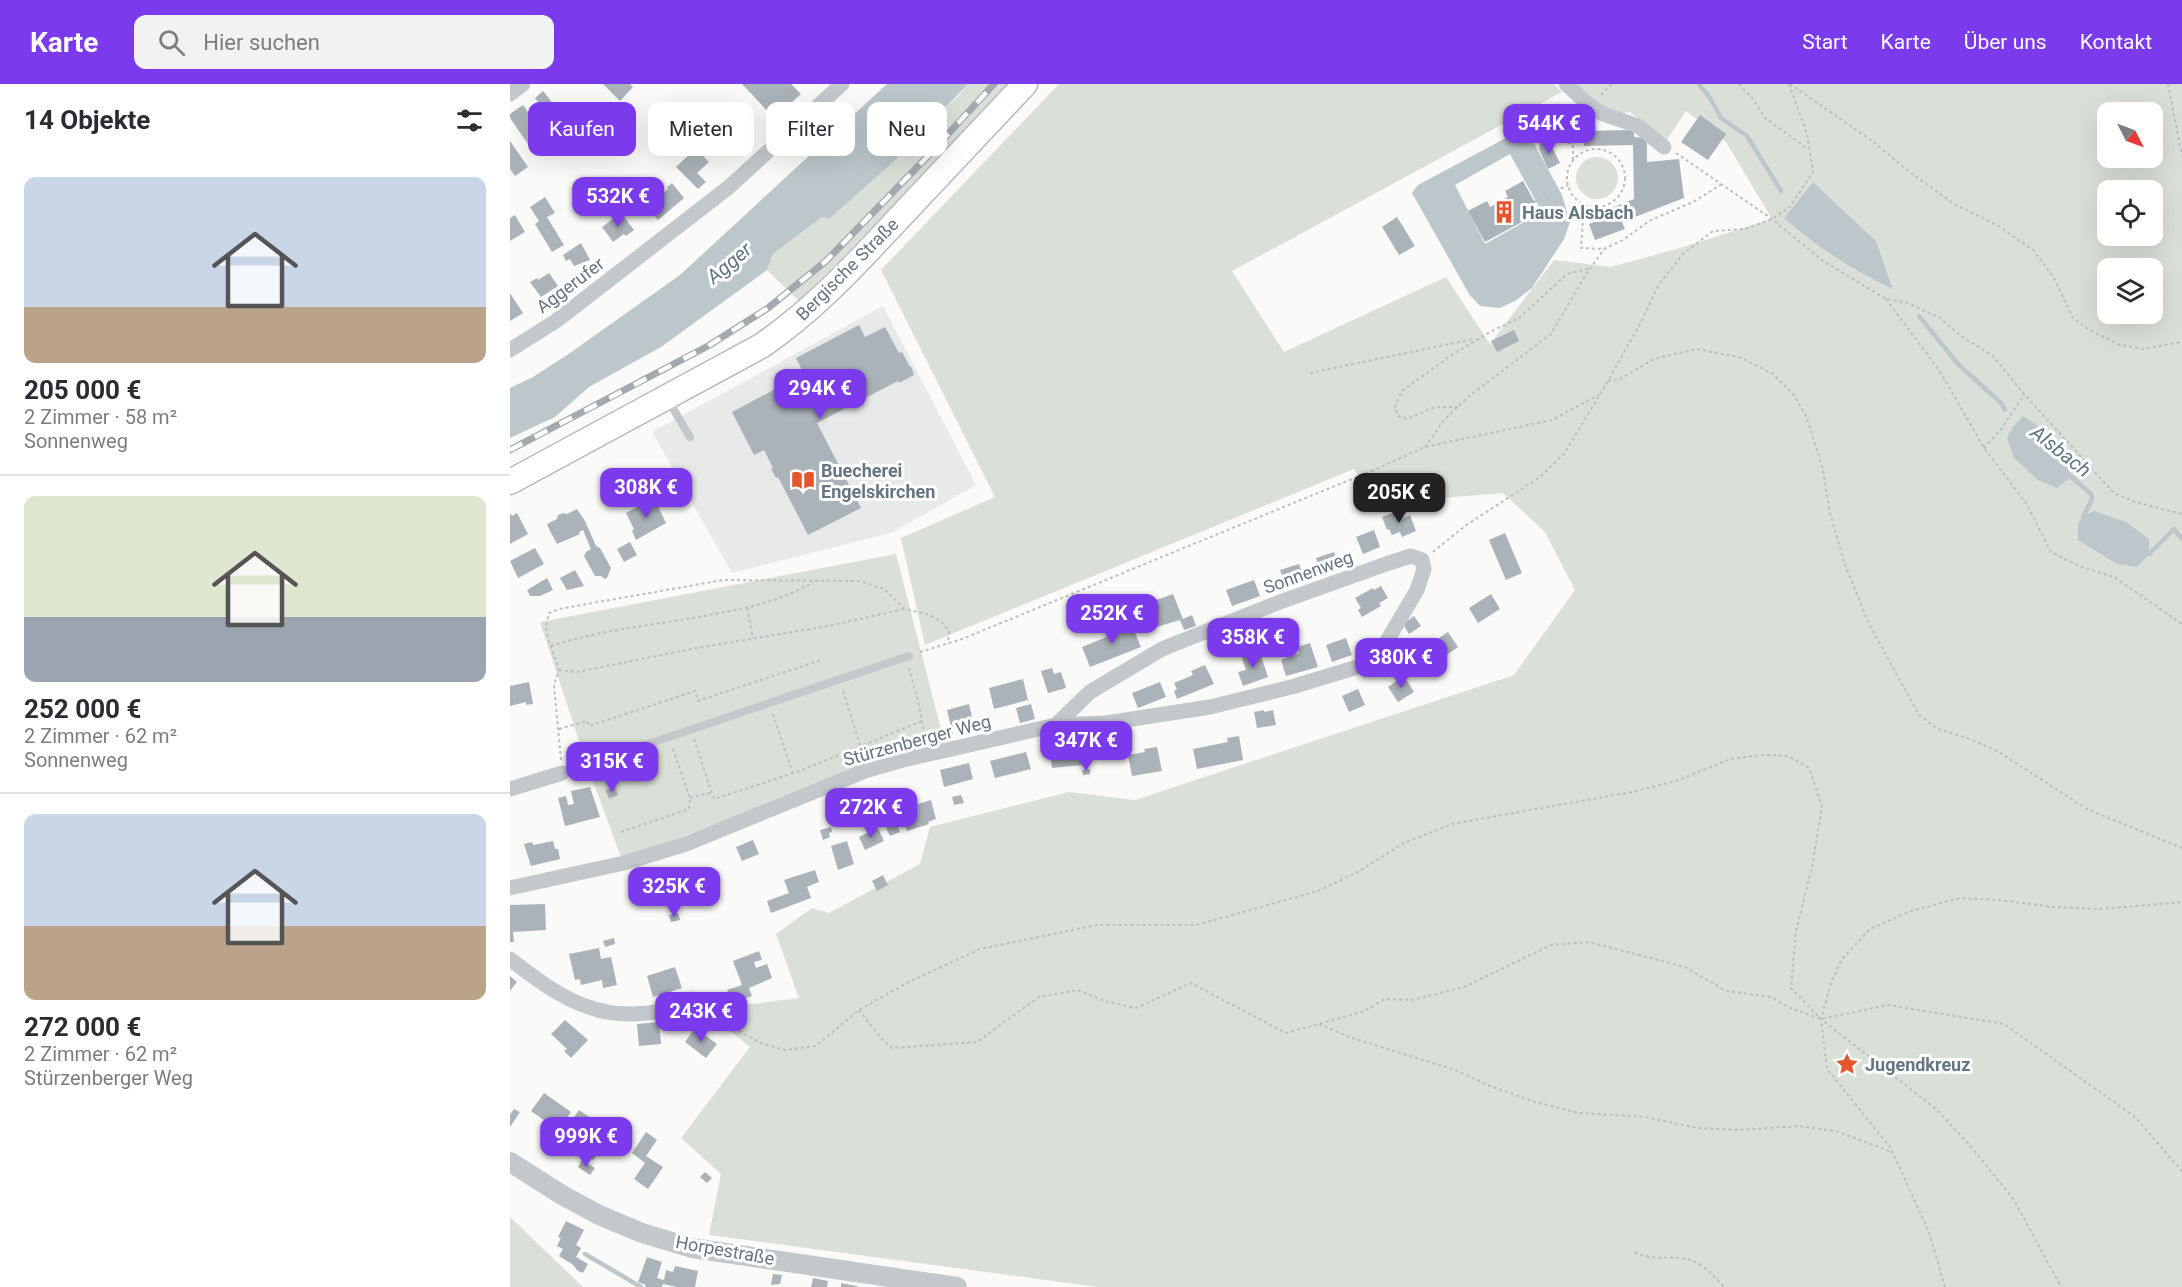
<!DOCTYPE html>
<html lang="de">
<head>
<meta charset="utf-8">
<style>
  :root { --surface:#fff; --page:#f2f2f3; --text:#2b2b33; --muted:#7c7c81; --line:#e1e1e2; --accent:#7c3aed }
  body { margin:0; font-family:Roboto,sans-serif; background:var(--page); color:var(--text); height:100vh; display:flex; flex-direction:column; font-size:22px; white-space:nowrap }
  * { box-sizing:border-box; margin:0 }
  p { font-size:20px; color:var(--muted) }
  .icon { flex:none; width:33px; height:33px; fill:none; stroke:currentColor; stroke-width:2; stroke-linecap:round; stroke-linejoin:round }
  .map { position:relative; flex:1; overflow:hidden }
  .side { display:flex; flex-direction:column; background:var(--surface); width:510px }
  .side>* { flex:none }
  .banner { position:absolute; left:18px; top:18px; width:570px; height:54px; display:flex; gap:12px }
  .needle { width:39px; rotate:132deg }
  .controls { position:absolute; left:1587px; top:18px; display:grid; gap:12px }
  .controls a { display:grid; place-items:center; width:66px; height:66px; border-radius:12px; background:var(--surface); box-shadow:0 6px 24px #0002; font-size:30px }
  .price { position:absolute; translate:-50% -51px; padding:0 14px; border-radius:12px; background:var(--accent); color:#fff; font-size:20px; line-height:39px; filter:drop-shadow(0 2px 3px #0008) }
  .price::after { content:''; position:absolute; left:50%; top:36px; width:18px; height:14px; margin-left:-9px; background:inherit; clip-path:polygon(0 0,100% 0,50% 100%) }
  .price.selected { background:#222; color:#fff }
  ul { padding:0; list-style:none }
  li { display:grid; align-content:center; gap:12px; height:318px; padding:0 24px }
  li+li { border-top:2px solid var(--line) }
  li span { display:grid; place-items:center; height:186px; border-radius:12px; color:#555 }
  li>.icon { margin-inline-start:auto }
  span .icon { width:108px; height:108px; fill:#fffc; stroke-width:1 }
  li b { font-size:26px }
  h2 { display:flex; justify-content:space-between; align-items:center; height:72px; padding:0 24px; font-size:26px }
  .tag { padding:0 21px; border-radius:12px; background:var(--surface); box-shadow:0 6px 24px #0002; font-size:21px; line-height:54px }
  .tag.selected { background:var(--accent); color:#fff }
  header { display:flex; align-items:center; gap:36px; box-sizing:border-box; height:84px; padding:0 30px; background:var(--accent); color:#fff }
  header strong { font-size:28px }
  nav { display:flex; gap:33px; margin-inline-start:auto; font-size:21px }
  .search { width:420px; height:54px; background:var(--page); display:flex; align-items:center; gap:15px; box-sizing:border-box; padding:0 21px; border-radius:12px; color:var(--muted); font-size:22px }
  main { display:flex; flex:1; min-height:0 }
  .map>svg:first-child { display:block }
</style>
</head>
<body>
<header>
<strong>Karte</strong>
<div class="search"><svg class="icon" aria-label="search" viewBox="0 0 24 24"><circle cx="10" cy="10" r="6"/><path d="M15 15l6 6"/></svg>Hier suchen</div>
<nav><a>Start</a><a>Karte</a><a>Über uns</a><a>Kontakt</a></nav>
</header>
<main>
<section class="side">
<h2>14 Objekte<svg class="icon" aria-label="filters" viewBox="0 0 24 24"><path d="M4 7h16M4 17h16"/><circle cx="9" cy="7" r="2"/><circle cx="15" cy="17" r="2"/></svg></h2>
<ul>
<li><span style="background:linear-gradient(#c9d6e8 70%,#b9a48a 0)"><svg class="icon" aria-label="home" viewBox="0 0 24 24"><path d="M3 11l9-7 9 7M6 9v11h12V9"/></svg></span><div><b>205 000 €</b><p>2 Zimmer · 58 m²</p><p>Sonnenweg</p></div></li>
<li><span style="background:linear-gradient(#dfe7d0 65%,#9aa5b1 0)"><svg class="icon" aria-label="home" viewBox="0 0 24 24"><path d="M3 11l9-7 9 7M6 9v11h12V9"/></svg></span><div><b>252 000 €</b><p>2 Zimmer · 62 m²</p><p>Sonnenweg</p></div></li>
<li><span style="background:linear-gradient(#c9d6e8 60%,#b9a48a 0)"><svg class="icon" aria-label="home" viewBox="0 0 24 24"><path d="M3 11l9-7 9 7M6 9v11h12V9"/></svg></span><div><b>272 000 €</b><p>2 Zimmer · 62 m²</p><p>Stürzenberger Weg</p></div></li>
</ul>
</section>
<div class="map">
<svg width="1672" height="1203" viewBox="0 0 1672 1203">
  <rect width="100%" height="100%" fill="#fafaf8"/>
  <polygon fill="#e8e9e9" points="373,222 466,401 381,449 222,489 142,348"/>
  <g fill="#dadfd7" fill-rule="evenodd">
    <polygon points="458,0 505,0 289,217 257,186 263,170 312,133 319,135 449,11"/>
    <path d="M549 0H1044L1052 8 722 187 774 268 936 193 980 260 1044 176 1101 183 1173 163 1262 135 1216 58 1176 27 1156 57 1120 28 1098 32 1063 0H1672V1203H588L199 1151 211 1090 171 1054 240 963 182 915 218 923 289 914 266 850 302 824 319 829 410 780 420 743 559 708 625 716 1004 591 1065 506 1035 448 993 409 897 417 858 408 844 385 415 561 391 454 485 413 371 186ZM1598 28H1642V74H1598ZM1303 98 1366 157 1383 204C1343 187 1306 163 1274 134ZM1598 106H1642V152H1598ZM1598 184H1642V230H1598ZM1529 341 1553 370 1561 393Z"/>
    <circle cx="1087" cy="94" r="21"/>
    <polygon points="386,470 435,661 358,681 112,776 76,678 30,538"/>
    <polygon points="0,1133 73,1203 0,1203"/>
  </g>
  <g fill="#bbc7cb" fill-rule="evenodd">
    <polygon points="377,0 458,0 382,79 319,135 312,133 263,170 257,186 151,263 79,303 45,333 0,354 0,304 23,293 60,269 170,191"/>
    <path d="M1007 48 1025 61 1052 111 1060 138 1054 155 1022 204 1005 217 990 224 970 222 959 210 902 109 908 101ZM1000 70 1032 128 975 160 945 101Z"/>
    <path d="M1303 98 1366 157 1383 205C1344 187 1306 163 1274 134Z"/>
    <path d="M1513 332C1539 347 1551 365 1561 393L1547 404 1528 396 1504 374 1497 354 1503 343Z"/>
    <polygon points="1584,427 1616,438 1639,455 1639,470 1627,483 1607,480 1568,456 1568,439 1573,433"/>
  </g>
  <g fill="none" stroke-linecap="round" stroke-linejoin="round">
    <g stroke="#bbc7cb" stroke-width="4.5">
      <polyline points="1189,0 1200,14 1211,34 1237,52 1271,107"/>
      <polyline points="1409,232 1448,280 1492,320 1495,326"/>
      <polyline points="1558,390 1581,410 1582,415 1573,433 1576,437"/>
      <polyline points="1633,468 1639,470 1664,445 1672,455"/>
      <polyline points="75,1170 131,1203"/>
    </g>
  </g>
  <g fill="#aab3b9">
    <polygon points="93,0 120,0 123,3 110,17"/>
    <polygon points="232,0 281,0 291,10 280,20 280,25 275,25 265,35"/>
    <polygon points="33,7 45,22 37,29 25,14"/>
    <polygon points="13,21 35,52 20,63 0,34 0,30"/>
    <polygon points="1190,31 1216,50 1198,76 1171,58"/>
    <polygon points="1124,46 1124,53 1137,54 1137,78 1169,75 1174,114 1112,138 1115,145 1085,156 1079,140 1093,134 1091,128 1124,115 1123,61 1074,62 1074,57 1058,60 1057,57 1073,55 1072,47"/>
    <polygon points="0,57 18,83 5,92 0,85"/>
    <polygon points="1033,58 1038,61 1041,61 1050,79 1038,85 1029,65 1030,59"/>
    <polygon points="183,67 188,71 192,67 196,71 194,73 199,78 187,89 196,98 188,105 166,83"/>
    <polygon points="1013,97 1030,128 975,158 958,127 977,117 980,123 998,113 995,107"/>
    <polygon points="162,99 174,114 148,136 135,121 147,112 148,114 158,105 157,103"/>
    <polygon points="35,113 45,129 37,133 54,161 42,168 25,140 29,137 20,123"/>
    <polygon points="111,129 124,146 116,152 114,150 103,158 92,143"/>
    <polygon points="5,131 15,148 0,157 0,134"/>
    <polygon points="887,133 905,162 889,171 872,143"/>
    <polygon points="71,159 80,176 64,182 60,175 56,177 53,171"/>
    <polygon points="39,189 48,202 31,213 20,198 27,194 28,196"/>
    <polygon points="0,209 13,229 0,237"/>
    <polygon points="349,241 355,253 375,243 389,269 392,268 400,283 401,282 404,291 389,299 388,297 307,339 351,424 298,451 268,393 266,394 261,385 263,384 254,366 244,371 222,328 294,290 286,274"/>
    <polygon points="1004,246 1009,257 987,268 981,257"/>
    <polygon points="144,414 156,439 126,456 122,447 124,445 116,429"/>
    <polygon points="67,425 75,437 86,462 90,464 101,484 97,494 95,495 91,492 85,492 74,472 76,468 81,465 73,446 69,448 70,450 47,460 40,447 37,440 47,435 48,431 53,429 57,430"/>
    <polygon points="888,427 891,435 900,431 906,447 892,453 890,448 882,451 879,445 877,446 872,433"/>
    <polygon points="0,429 2,432 7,429 18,450 0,460"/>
    <polygon points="864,446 870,463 853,470 846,453"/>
    <polygon points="995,449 1012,489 996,496 979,456"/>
    <polygon points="120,458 127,471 114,478 107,465"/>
    <polygon points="25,464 34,480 8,494 0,477"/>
    <polygon points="824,468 830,483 812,490 806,474"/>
    <polygon points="789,480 795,496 776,503 770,486"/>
    <polygon points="65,486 74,502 57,506 50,494"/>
    <polygon points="37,494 43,506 30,512 20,512 17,506"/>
    <polygon points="744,496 750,512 722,522 716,506"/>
    <polygon points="871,502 878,514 869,519 871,522 852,533 848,526 851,524 845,514 863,504 864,506"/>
    <polygon points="663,510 673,535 682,531 686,542 674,546 670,536 640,545 630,519 640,515 641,518"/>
    <polygon points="981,510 990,525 968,539 959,524"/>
    <polygon points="904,532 911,542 899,550 893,540"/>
    <polygon points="620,537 631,563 580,583 572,563 609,548 607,542"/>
    <polygon points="938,548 948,563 921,582 911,566"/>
    <polygon points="836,554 842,571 822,578 816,561"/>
    <polygon points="800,559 808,583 776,592 771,576 789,569 787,563"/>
    <polygon points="749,566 758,593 733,602 728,588 736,586 731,572"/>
    <polygon points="695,581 704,600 667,615 664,607 667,605 664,599 683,591 681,587"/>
    <polygon points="542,584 544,590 551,588 556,604 538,609 531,587"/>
    <polygon points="894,592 904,608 888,618 878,603"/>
    <polygon points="513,595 518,616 484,625 479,604"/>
    <polygon points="19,598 23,620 16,621 16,618 0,622 0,602"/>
    <polygon points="650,598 656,613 628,624 622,609"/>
    <polygon points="848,605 855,621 839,628 832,612"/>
    <polygon points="459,620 463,637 441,643 437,626"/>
    <polygon points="521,620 525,635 510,639 506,624"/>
    <polygon points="754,626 754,628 763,626 766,641 747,644 744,628"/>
    <polygon points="729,652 733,676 687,685 683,665 718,658 717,654"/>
    <polygon points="647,663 652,687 622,692 618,671 635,668 634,665"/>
    <polygon points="571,664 572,681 542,684 540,667"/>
    <polygon points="516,668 521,685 485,694 480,677"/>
    <polygon points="459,679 463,695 434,703 430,686"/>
    <polygon points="580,685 580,690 573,691 572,686"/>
    <polygon points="80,703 90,733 55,742 48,714 56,712 58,721 64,720 61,707"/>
    <polygon points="105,703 108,711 99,715 96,706"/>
    <polygon points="451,711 454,719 444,721 442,713"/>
    <polygon points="421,716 426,735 418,738 419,740 397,747 391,729 406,724 405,721"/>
    <polygon points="386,739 390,748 380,752 376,744"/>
    <polygon points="321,743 322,748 319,749 320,753 313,756 310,746"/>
    <polygon points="368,744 374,757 355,766 349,753"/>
    <polygon points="243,756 249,770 232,777 226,763"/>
    <polygon points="43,757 45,765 48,765 50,775 21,782 14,760 22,758 23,761"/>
    <polygon points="337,757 344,780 328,786 321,762"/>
    <polygon points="305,786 309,798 297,803 301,814 261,829 257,817 279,809 274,796"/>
    <polygon points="373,791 378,801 367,807 362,797"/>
    <polygon points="179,792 183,814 159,819 154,797"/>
    <polygon points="35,820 36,846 3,848 4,858 0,858 0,821"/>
    <polygon points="168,829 170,836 161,838 159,831"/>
    <polygon points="104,854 105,860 95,863 93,857"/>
    <polygon points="89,864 91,875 101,873 107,901 93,904 92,896 71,901 70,895 65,896 59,870"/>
    <polygon points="249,867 252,876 244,878 246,884 257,880 262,894 239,904 242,912 222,919 217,906 232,901 223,877"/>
    <polygon points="165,883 172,904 143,913 137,892"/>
    <polygon points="0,892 7,898 0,907"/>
    <polygon points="55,936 78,956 61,974 54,967 57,965 41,950"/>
    <polygon points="149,938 151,960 129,962 127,940"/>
    <polygon points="185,944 207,960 196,974 175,958"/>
    <polygon points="34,1009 61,1028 48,1046 21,1027"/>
    <polygon points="4,1025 10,1028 0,1043 0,1031"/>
    <polygon points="69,1026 84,1036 82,1040 97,1050 87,1064 91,1066 83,1076 76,1071 73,1075 63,1068 73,1057 56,1045"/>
    <polygon points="136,1048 147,1056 136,1072 153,1083 138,1105 124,1095 135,1079 122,1069"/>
    <polygon points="72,1076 85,1084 80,1091 68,1083"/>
    <polygon points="195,1088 202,1094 197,1099 190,1093"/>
    <polygon points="56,1137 74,1146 66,1161 71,1164 66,1173 78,1180 73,1189 68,1187 62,1180 49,1172 53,1165 47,1162 51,1154 48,1153"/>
    <polygon points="137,1173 152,1178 147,1194 154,1196 156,1186 163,1188 165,1182 188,1187 185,1203 167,1203 153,1200 152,1203 135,1203 136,1201 128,1198"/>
    <polygon points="263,1190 272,1191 270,1200 261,1201"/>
    <polygon points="303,1194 318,1197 317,1203 301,1203"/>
    <polygon points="331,1199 347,1202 347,1203 331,1203"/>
  </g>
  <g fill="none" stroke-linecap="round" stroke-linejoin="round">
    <g stroke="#b5babe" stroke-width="27">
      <path id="primary" d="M0 398 251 262C305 225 344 182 389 134 431 89 473 45 515 0"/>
    </g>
    <g stroke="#bbbfc2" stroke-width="2" stroke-dasharray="3 3" stroke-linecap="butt">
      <polyline points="1229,0 1244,16 1255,34 1298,65"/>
      <polyline points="1280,0 1365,59 1397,86 1444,120 1487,141 1523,166 1544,194 1563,234 1578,245 1610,261 1633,265 1672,258"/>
      <polyline points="1658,0 1672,72"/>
      <polyline points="1091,11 1102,0"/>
      <circle cx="1086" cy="94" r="29"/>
      <polyline points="1166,69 1262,135 1313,177 1376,215 1398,219 1430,234 1451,252 1483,272 1514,310 1604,409 1625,418 1672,430"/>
      <polyline points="1063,76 1063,46 1072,33"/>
      <polyline points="1024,118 1058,101"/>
      <polyline points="1074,121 1071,164 1094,165 1113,156 1139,137 1185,117 1212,100"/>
      <polyline points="1376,215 1431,289 1474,364 1516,419 1541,468 1569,482 1604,493 1672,540"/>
      <polyline points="800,289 964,255"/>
      <polyline points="1098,297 1110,295 1144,275 1186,265 1229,273 1263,290 1284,311 1297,334 1313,386 1320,429 1335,481 1359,540 1409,631 1428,645 1460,655 1489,668 1577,725 1672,764"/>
      <polyline points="948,323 925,323 897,335 888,332 885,323 892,307 943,270 980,248 1009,234 1057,190 1081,184"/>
      <polyline points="915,363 933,337 958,313 1041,250 1075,192 1094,165"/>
      <polyline points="1474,364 1491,345 1514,311"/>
      <polyline points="923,468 955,442 1030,393 1054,370 1098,297 1131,238 1149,200 1174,169 1203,147 1235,145 1262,135 1280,123 1303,88 1297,50 1279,0"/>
      <polyline points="237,524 243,554"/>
      <path d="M41 562C90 546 143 541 194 532 232 525 271 518 303 498"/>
      <polyline points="410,568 452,555 864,386 915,363 1042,336 1092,309"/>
      <polyline points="399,584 409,621 414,649"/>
      <polyline points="49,586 67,588 187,564 318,542 394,525"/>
      <polyline points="333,607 350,661"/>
      <polyline points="263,630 283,690"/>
      <polyline points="49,645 77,637 79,642 185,607 188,617 311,576"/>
      <polyline points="184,655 204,715 287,688 412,637"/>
      <polyline points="51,676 44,601 49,586 38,555 36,541 39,529 49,525 213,496 350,497 374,505 395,525 420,531 432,539 439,547 438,559"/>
      <polyline points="180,714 200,709"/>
      <polyline points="111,748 179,725 180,714 162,662"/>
      <polyline points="194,924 220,942 253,960 275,966 306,962 349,926 395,900 470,865 587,841 686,841 808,807 846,789 894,759 942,740 1127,707 1169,696 1220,675 1251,671 1278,672 1299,684 1312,722 1302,783 1286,847 1281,904 1311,935 1426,1025 1458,1059 1504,1116 1551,1203"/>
      <polyline points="349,926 371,954 382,964 467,958 529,913 568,906 594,917 626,924 681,899 776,949 852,928 875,915 902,916 954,903 1041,861 1079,858 1175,883 1216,907 1261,913 1280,924 1311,935 1378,921 1494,940 1625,1033 1672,1087"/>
      <polyline points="809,940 839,953 945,986 980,1002 1025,1018 1069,1029 1135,1033 1187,1044 1230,1046 1288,1042 1325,1047 1383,1068"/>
      <path d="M1125 1168C1144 1178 1157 1171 1176 1175 1191 1177 1205 1193 1214 1203"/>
      <polyline points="1435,1203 1419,1148 1380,1063 1317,985 1311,935 1321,899 1332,875 1360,845 1401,827 1450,814 1489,816 1543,823 1591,825 1672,818"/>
    </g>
    <g stroke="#c3c8cc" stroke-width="8">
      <polyline points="158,316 180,353"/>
      <polyline points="399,671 414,659 439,649"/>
      <polyline points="52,689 399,572"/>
    </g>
    <g stroke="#c3c8cc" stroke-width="15">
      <polyline points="1056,0 1080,22 1093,30 1128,42 1154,63"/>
      <polyline points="0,10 13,0"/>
      <polyline points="0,266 46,237 219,103 332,0"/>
      <polyline points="0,705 52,689"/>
      <polyline points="0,804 114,779 176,760 355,687 393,676 546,641 596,639 700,623 785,602 854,581 874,562 907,506 914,485 912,476 901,472 876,480 770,518 652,565 580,608 546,641"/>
      <path d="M0 875C30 898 59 921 97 928 121 933 149 927 172 926L182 915"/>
    </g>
    <polyline stroke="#c3c8cc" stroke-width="20" points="0,1078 52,1111 89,1131 132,1149 182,1164 447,1203"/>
    <use href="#primary" stroke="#fff" stroke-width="24"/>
    <g stroke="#a2aab0" stroke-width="7">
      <polyline id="rail" points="0,366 198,262 258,224 316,177 417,73 484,0"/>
    </g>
    <use href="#rail" stroke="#fff" stroke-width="4.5" stroke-dasharray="14" stroke-linecap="butt"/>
  </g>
  <defs>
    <g id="building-bare" transform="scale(1.8)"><path d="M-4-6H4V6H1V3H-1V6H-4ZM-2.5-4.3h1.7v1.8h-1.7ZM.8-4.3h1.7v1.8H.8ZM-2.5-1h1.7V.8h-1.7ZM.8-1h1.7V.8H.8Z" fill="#e4572e" stroke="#fff" stroke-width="2.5" paint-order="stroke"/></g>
    <g id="library-bare" transform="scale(1.8)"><path d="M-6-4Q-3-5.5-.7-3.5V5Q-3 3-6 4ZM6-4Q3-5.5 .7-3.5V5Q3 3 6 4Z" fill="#e4572e" stroke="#fff" stroke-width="2.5" paint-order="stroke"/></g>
    <g id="sight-bare" transform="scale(1.8)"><path d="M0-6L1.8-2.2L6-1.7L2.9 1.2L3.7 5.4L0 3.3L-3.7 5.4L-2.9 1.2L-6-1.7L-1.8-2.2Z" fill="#e4572e" stroke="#fff" stroke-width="2.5" paint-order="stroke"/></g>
  </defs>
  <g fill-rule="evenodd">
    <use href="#building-bare" x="994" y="128"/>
    <use href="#library-bare" x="293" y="396"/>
    <use href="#sight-bare" x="1337" y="980"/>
  </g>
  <g text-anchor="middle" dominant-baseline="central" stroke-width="6" stroke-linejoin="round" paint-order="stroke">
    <g font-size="18" font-weight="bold" fill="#657683" stroke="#fff" text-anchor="start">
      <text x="1012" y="128">Haus Alsbach</text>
      <text x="311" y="386">Buecherei<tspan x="311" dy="21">Engelskirchen</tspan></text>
      <text x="1355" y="980">Jugendkreuz</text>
    </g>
    <g font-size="18" fill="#657683" stroke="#fff">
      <text transform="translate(337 185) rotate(-45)">Bergische Straße</text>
      <text transform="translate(60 201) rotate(-37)">Aggerufer</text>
      <text transform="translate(798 488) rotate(-20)">Sonnenweg</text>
      <text transform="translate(407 656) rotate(-15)">Stürzenberger Weg</text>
      <text transform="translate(215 1166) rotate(10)">Horpestraße</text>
    </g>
    <g font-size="20" font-style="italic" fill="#60757c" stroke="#fff">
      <text transform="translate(219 179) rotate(-40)">Agger</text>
      <text transform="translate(1551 367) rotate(38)">Alsbach</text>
    </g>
  </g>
</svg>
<div class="controls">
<a><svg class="needle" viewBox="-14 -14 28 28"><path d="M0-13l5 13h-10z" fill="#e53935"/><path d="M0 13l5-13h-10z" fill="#7c7c81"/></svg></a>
<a><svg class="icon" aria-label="locate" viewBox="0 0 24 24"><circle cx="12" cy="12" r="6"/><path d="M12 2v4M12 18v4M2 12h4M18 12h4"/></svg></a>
<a><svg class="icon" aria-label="layers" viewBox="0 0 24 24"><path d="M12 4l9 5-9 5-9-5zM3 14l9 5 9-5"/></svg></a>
</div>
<b class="price" style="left:1039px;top:71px">544K €</b>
<b class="price" style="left:108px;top:144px">532K €</b>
<b class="price" style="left:310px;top:336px">294K €</b>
<b class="price" style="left:136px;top:435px">308K €</b>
<b class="price selected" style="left:889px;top:440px">205K €</b>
<b class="price" style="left:602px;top:561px">252K €</b>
<b class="price" style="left:743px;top:585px">358K €</b>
<b class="price" style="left:891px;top:605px">380K €</b>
<b class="price" style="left:576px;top:688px">347K €</b>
<b class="price" style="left:102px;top:709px">315K €</b>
<b class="price" style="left:361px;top:755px">272K €</b>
<b class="price" style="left:164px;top:834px">325K €</b>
<b class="price" style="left:191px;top:959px">243K €</b>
<b class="price" style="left:76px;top:1084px">999K €</b>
<div class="banner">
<a class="tag selected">Kaufen</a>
<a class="tag">Mieten</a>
<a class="tag">Filter</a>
<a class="tag">Neu</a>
</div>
</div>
</main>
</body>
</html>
